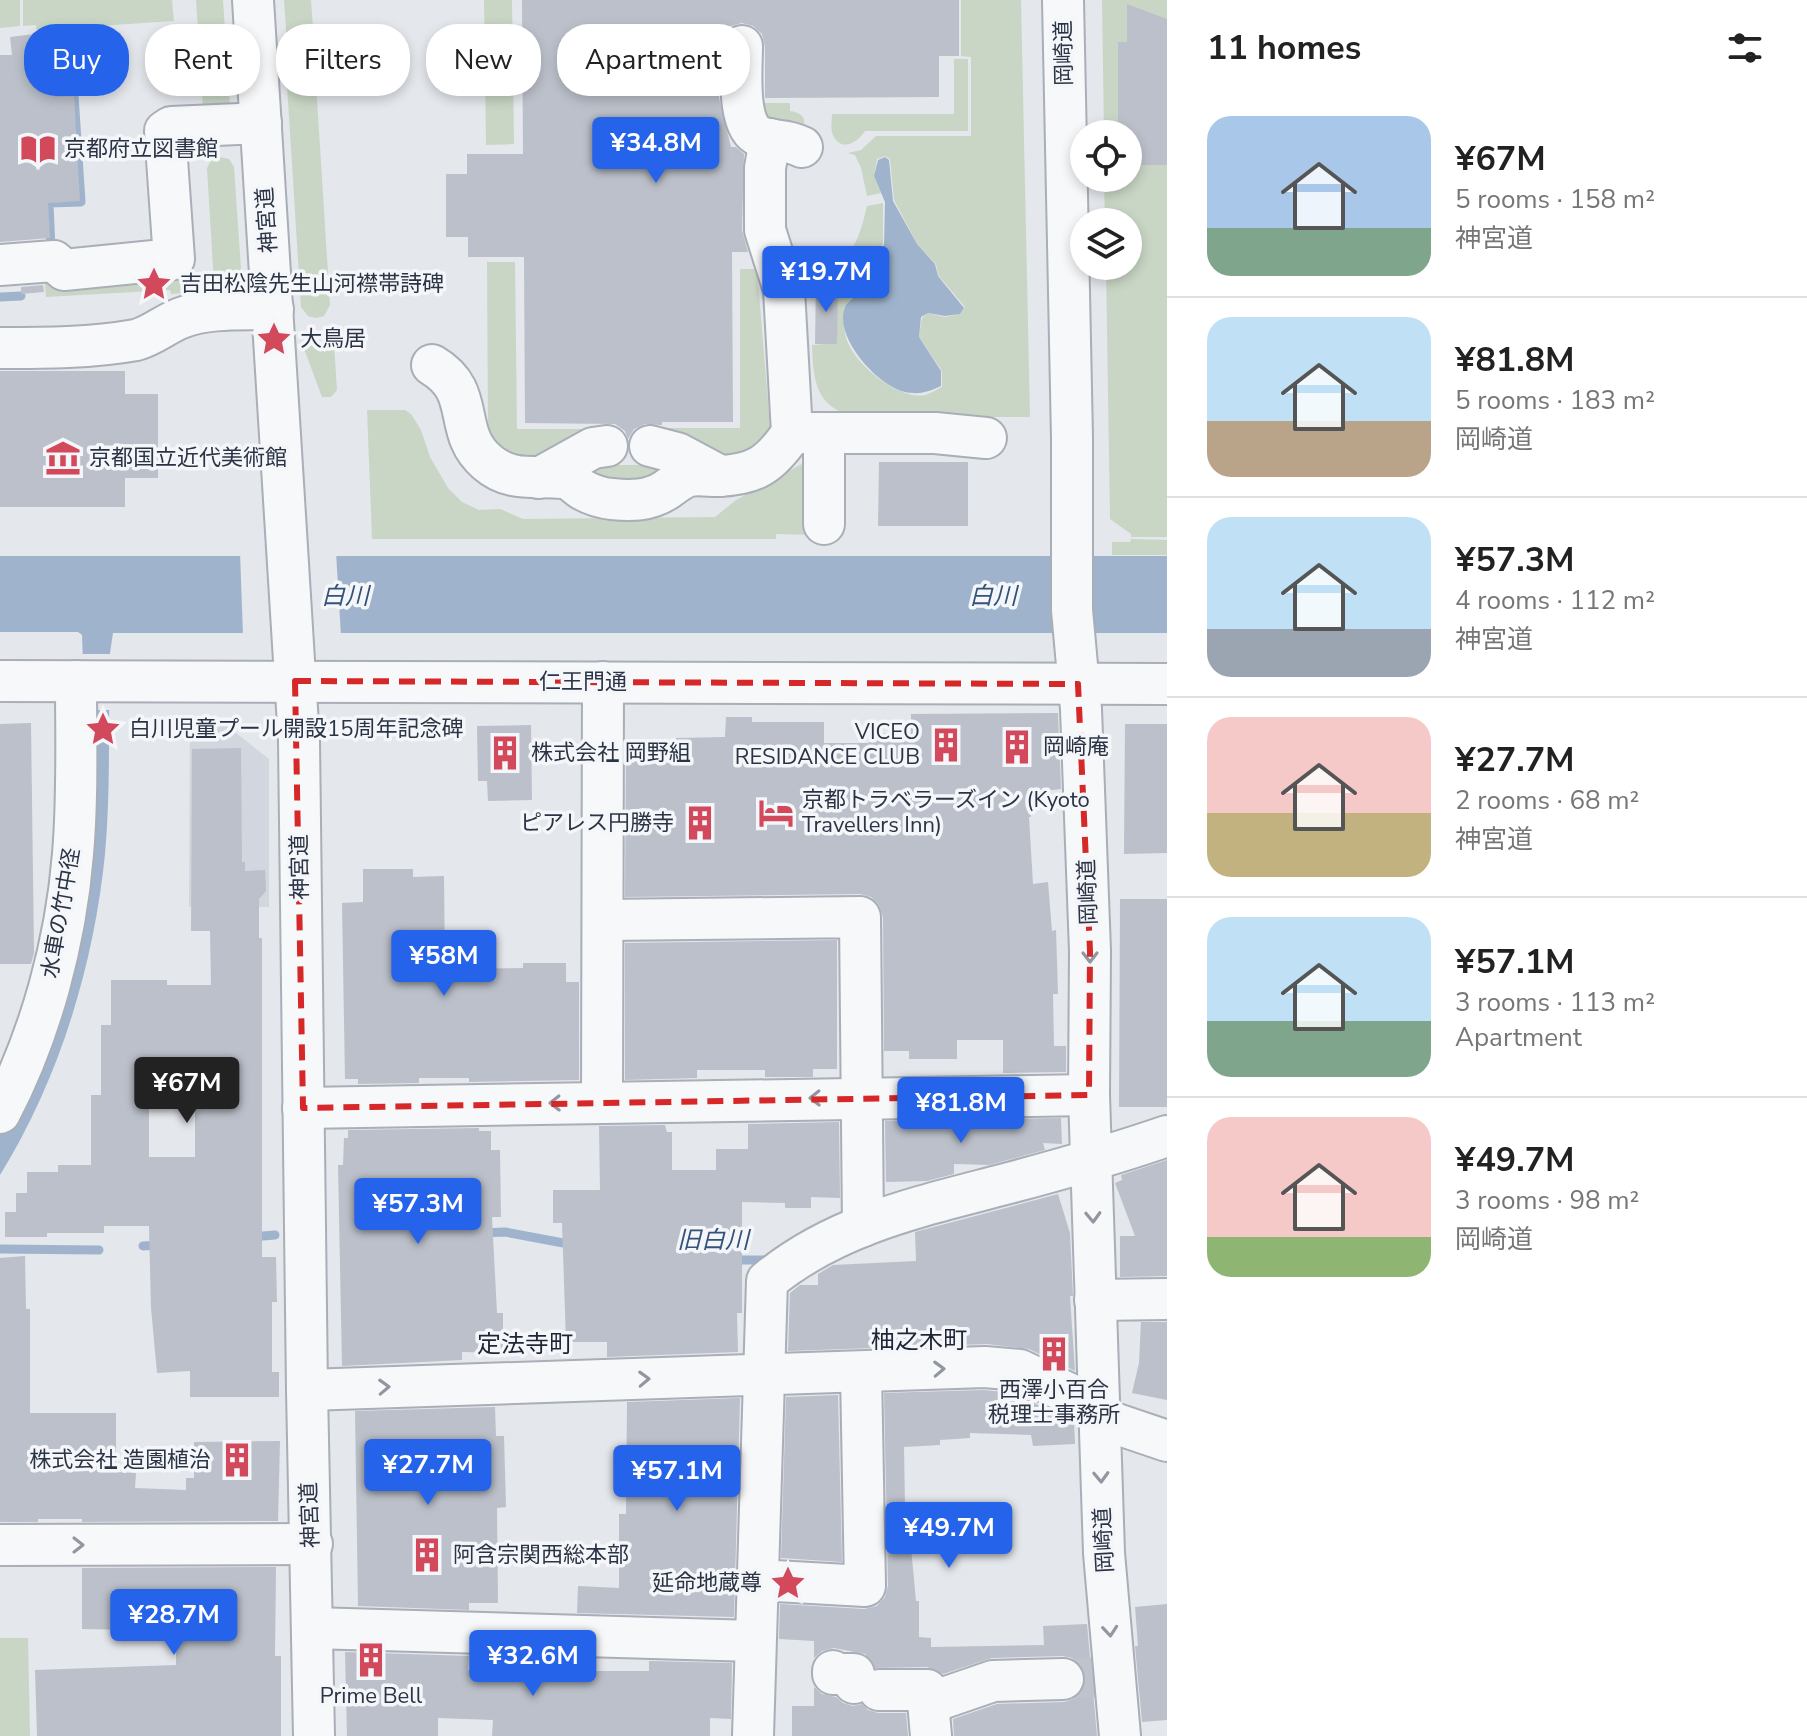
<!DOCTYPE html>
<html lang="en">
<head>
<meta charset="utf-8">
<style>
  :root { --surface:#fff; --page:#f2f2f2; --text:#222; --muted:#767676; --line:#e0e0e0; --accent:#2563eb }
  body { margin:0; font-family:"Nunito Sans","Noto Sans JP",sans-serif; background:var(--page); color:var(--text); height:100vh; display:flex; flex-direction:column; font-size:30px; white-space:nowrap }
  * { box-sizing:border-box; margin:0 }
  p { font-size:26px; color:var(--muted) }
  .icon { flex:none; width:44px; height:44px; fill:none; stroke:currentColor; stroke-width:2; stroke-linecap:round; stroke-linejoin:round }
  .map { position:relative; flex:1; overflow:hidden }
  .panel { display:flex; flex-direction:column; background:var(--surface); width:640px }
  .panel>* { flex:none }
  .hud { position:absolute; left:24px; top:24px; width:760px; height:72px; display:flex; gap:16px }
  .buttons { position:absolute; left:1070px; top:120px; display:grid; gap:16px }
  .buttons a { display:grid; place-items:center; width:72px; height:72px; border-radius:50%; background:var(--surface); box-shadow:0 4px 12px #0003; font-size:40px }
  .price { position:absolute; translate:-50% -68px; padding:0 18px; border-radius:8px; background:var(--accent); color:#fff; font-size:26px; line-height:52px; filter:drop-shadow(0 2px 4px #0008) }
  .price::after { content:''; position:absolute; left:50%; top:48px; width:24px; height:18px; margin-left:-12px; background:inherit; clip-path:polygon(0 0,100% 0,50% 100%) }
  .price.on { background:#222; color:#fff }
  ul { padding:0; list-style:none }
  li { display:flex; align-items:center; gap:24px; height:200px; padding:0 40px }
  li+li { border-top:2px solid var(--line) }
  li span { display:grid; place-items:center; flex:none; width:224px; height:160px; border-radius:24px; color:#555 }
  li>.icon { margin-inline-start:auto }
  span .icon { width:96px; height:96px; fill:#fffc; stroke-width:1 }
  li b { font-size:34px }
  h2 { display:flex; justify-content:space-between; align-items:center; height:96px; padding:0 40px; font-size:34px }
  .pill { padding:0 28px; border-radius:32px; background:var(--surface); box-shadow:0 4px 12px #0003; font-size:28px; line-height:72px }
  .pill.on { background:var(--accent); color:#fff }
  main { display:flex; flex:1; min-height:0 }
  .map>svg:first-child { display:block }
</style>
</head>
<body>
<main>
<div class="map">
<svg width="1167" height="1736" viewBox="0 0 1167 1736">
  <rect width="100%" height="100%" fill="#e4e7ec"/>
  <polygon fill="#d2d6de" points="213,715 269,759 269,907 189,907 190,716"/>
  <g fill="#c9d6c5">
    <polygon points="0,0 20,0 20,26 0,28"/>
    <polygon points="23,0 172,0 174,21 37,30 36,25 23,26"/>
    <polygon points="196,0 223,0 230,107 203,109"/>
    <polygon points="284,0 311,0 314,43 306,54 296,55 287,45"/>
    <polygon points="484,0 512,0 514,144 486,145"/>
    <path d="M961 0H1021L1030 417H856C816 408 813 381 812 345L826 344 816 284H839L816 283C850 257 857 249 867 206L883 203V244C865 262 860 288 844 308 844 320 843 334 849 345 859 367 899 400 925 395 930 394 937 389 942 387V371L919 337 922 318 927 313 945 317 960 314 965 307 938 275 936 264 917 244 894 200 890 159 885 156 877 159 874 176 881 193 867 196 861 168 855 155 848 153 861 150 876 136H971V57L961 56Z"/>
    <polygon points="1102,0 1167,0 1167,537 1131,537 1131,534 1110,519 1106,266 1128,266 1128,222 1105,222 1104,178 1128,178 1128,134 1104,134"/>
    <path d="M954 59H968V131H865C858 142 841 153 833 135 830 129 832 121 832 114H954Z"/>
    <polygon points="301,73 310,76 316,83 330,305 324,316 316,318 308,316 301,307 287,85 292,77"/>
    <path d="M760 103H790V111C808 114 804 121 804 137L771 132Z"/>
    <polygon points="220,157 229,159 234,167 243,298 215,300 207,168 211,160"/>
    <path d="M487 262H515L517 429H594C578 437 547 456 531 460 512 464 493 446 488 429Z"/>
    <path d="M740 269H757L770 426C767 444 745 459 726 456 705 453 683 442 663 436V428H740Z"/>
    <polygon points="194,272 195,292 171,294 170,290 46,297 45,284 156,278 157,274"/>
    <polygon points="334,344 337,390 331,397 322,397 303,346"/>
    <polygon points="367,410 405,410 411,414 421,430 430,457 448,488 462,502 479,510 500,509 523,519 715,517 736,500 809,460 810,535 776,534 776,539 372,539"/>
    <path d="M589 465H651L665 471C637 482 612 492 589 465Z"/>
    <polygon points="1131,539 1167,540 1167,555 1112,555 1112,542 1130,542"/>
    <polygon points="0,1638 28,1638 30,1736 0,1736"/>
  </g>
  <g fill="#9fb4cc">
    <path d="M885 157 889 160 893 201 917 244 935 264 938 276 964 308 960 314 945 316 928 313 921 317 919 337 941 371V386C928 392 919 395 905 392 878 386 833 337 845 307 847 302 854 298 857 293 868 276 870 259 884 245L885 202 874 176 878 160Z"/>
    <path d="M0 556H1167V633H113L110 653C108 720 111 788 105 854 94 965 59 1080 0 1175V1128L12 1104 85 720 82 635 78 632H0Z"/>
  </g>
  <g fill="#e4e7ec">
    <polygon points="240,552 336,552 341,636 243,636"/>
    <polygon points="80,654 113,654 112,710 80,710"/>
  </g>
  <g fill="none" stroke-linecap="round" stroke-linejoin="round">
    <g stroke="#9fb4cc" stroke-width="9">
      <polyline points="51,250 49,203 81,202 74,95 56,96"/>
      <polyline points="0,297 21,296"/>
      <polyline points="482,1233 505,1232 574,1245"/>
      <polyline points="251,1237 275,1235"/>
      <polyline points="143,1246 160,1245"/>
      <polyline points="0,1249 99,1250"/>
      <polyline points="732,1260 766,1260 772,1257"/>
    </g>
  </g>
  <g fill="#bbc0ca" fill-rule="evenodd">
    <polygon points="522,0 959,0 959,56 939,56 939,97 765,98 765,47 762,34 753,26 742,23 730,26 722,35 719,45 719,98 731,147 736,147 744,154 742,230 748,252 732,252 733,422 662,422 662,425 645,424 634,429 628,439 625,431 615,424 525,423 524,257 468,257 468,237 446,237 446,174 467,174 467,154 523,154"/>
    <polygon points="1127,4 1167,19 1167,165 1134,165 1134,152 1128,152 1128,134 1118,134 1118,42 1127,42"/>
    <polygon points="51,32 55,97 74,96 80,201 48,203 50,238 0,242 0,55 12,55 10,37"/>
    <polygon points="816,283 838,284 837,344 815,344"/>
    <polygon points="43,285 44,292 21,294 21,287"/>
    <polygon points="0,371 125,371 125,394 158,394 158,478 125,478 125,507 0,507"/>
    <polygon points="879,462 968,462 968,526 878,526"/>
    <polygon points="1058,713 1061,789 1028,793 1031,817 1029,817 1033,884 1048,882 1052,931 1056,930 1058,994 1053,994 1054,1046 1066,1046 1066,1072 1003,1073 1003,1040 957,1040 957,1059 909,1059 909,1051 884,1051 883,917 879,905 871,897 860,894 625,897 626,747 676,746 676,738 725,737 726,717 752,717 752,722 824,722 824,743 869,743 869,733 911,733 911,714"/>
    <polygon points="31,723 34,953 31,964 0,964 0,724"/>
    <polygon points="1125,724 1167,724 1167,853 1124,854"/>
    <polygon points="531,725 532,800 488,801 487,781 478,781 477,726"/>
    <path d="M241 748 242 862H245V871L265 870 266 891 259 899V938H262V1257H276L277 1302H272V1372H279V1397H190V1371L157 1373 151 1308 149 1226H104V1233H47V1237H5V1212H16V1193H27V1172H58V1165H91V1095H101V1025H111V980H167V985H211L210 931H191L192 749ZM149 1104H195V1157H149Z"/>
    <polygon points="363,869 413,869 413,877 444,876 445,969 523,968 523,963 566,963 566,982 579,982 579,1080 469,1082 469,1078 419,1078 419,1083 358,1084 358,1079 345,1079 342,903 363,902"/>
    <polygon points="1120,899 1167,899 1167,1107 1119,1107"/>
    <polygon points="837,940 837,1069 813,1069 813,1077 765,1077 765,1070 697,1070 697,1078 625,1080 625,943"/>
    <polygon points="1061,1118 1062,1144 1043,1143 1045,1150 989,1165 954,1164 954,1174 927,1181 886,1182 885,1121"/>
    <polygon points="839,1122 840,1198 811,1197 811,1208 785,1208 785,1203 742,1202 742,1313 737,1313 738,1352 607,1357 607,1342 566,1342 562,1223 553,1223 553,1190 600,1190 599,1126 665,1125 667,1132 672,1132 672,1170 716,1170 716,1149 748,1149 748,1124"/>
    <polygon points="479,1128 479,1131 491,1131 491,1150 500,1150 501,1217 492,1217 497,1313 503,1313 503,1353 462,1352 462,1360 342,1366 338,1165 343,1165 344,1138 348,1138 348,1130"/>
    <polygon points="1167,1160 1167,1276 1120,1277 1120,1236 1135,1236 1115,1183 1122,1180 1121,1175"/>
    <polygon points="1058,1194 1070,1233 1073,1296 1070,1296 1075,1371 1029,1349 987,1344 788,1351 790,1293 800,1285 818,1285 818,1274 833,1265 916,1261 915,1232"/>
    <polygon points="25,1256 26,1309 30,1309 30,1413 116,1413 116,1472 136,1473 135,1488 186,1490 186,1478 194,1478 194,1442 280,1441 278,1521 82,1522 82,1519 38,1519 38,1522 0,1522 0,1258"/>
    <polygon points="1141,1322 1167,1322 1167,1400 1132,1393 1139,1363"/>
    <polygon points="984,1390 1014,1393 1074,1422 1075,1444 1033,1446 1031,1435 970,1433 970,1438 940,1440 940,1445 904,1447 905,1505 907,1505 916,1601 919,1601 919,1637 931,1638 931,1647 1044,1645 1043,1626 1087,1624 1097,1736 954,1736 953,1719 997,1704 1064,1702 1076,1698 1084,1689 1086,1678 1082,1666 1073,1658 1062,1656 992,1658 943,1674 927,1667 875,1668 865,1654 834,1648 822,1651 814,1658 814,1641 779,1639 780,1604 864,1609 877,1606 885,1597 888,1586 884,1393"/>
    <polygon points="838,1395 842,1562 781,1558 786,1397"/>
    <polygon points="740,1398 734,1617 577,1613 578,1586 619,1588 619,1514 626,1514 627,1402"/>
    <polygon points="495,1407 496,1436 504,1436 506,1507 497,1508 498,1603 469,1603 469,1610 358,1606 355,1411"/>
    <polygon points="276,1567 275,1656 281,1656 281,1736 37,1736 35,1670 176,1665 176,1631 82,1629 82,1568"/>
    <polygon points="1167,1604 1167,1720 1142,1722 1135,1646 1138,1646 1135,1607"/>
    <polygon points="345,1652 469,1656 468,1670 493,1670 493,1674 551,1678 552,1658 579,1659 578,1671 649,1671 649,1661 732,1663 731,1719 710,1718 710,1736 492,1736 493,1720 438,1718 438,1736 347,1736"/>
    <polygon points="814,1687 822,1694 836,1697 843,1703 853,1706 862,1704 868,1710 878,1713 906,1713 908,1736 792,1736 792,1706 814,1706"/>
  </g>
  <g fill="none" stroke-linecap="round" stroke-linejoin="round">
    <polyline stroke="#bfc3cb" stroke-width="40" stroke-dasharray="40 20" stroke-linecap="butt" points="1063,1679 1100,1677"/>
    <g stroke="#a9aeb7" stroke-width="44">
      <g id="minor">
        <polyline points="253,0 299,741 307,1390 314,1736"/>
        <polyline points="1063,0 1072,438 1072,610 1081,709 1090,951 1089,1095 1104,1553 1120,1736"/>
        <path d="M742 46C742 67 736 127 759 136 774 143 784 138 802 147"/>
        <polyline points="770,139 765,168 765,230 784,290 792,433 824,433 824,524"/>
        <polyline points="0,265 54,261 64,270 174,259 165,131 171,127 261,123"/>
        <path d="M0 348C45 348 91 348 136 340 152 336 165 324 181 318 208 307 244 310 273 309"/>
        <path d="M432 365C478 392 451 431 487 462 511 483 535 475 563 478 571 478 576 486 583 490 592 495 602 498 612 499 631 501 649 501 666 490 672 486 679 480 686 477 694 474 708 476 717 476 755 475 770 465 792 433"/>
        <polyline points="824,433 935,433 986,438"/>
        <polyline points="650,446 677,453 720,476"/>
        <polyline points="539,478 593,448 607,446"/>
        <polyline points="0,681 1167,684"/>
        <polyline points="604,920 860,917 863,1226"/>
        <polyline points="602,1102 603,682"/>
        <polyline points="303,1108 1089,1095"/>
        <path d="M0 1113C41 1035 66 941 73 854 78 796 76 738 76 681"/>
        <polyline points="1095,1300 1167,1299"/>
        <polyline points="307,1390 985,1367 1020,1370 1099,1408"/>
        <polyline points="1099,1418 1167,1441"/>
        <polyline points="0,1545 312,1544"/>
        <polyline points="757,1580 865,1586 861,1372"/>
        <polyline points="312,1628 754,1641"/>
        <polyline points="833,1671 833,1674 854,1674 854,1683"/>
        <polyline points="879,1690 927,1690 931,1736"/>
        <polyline points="929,1703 993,1681 1063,1679"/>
        <path d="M753 1736 767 1281C837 1223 923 1206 1009 1183 1062 1169 1115 1154 1167 1136"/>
      </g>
    </g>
    <use href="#minor" stroke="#f7f8fa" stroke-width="40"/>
  </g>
  <defs><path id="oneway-chevron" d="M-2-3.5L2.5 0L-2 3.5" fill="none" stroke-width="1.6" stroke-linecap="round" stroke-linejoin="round" transform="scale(2)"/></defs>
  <g stroke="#9196a0">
    <use href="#oneway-chevron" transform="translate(1090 957) rotate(90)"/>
    <use href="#oneway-chevron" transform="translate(815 1098) rotate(179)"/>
    <use href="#oneway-chevron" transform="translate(555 1103) rotate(179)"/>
    <use href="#oneway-chevron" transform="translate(1093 1217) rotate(88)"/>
    <use href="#oneway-chevron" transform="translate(939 1369) rotate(-2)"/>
    <use href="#oneway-chevron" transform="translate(644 1379) rotate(-2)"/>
    <use href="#oneway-chevron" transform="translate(384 1387) rotate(-2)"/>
    <use href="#oneway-chevron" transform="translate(1101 1477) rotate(88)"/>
    <use href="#oneway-chevron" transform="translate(78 1545)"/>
    <use href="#oneway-chevron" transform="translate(1110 1631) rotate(85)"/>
  </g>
  <path fill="none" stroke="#d62828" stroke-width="6" stroke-dasharray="16 10" stroke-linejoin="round" d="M295 681 1078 684 1090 951 1089 1095 303 1108Z"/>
  <defs>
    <g id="library-bare" transform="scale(2.76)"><path d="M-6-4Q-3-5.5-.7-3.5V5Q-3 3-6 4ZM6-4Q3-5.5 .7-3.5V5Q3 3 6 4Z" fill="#d1495b" stroke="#f4f6f9" stroke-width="2.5" paint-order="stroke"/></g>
    <g id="sight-bare" transform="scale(2.76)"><path d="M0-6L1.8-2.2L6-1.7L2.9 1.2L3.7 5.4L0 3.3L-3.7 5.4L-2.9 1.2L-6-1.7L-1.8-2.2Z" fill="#d1495b" stroke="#f4f6f9" stroke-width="2.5" paint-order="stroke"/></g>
    <g id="museum-bare" transform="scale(2.76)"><path d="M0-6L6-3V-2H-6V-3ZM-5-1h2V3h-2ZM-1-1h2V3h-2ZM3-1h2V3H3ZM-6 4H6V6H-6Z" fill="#d1495b" stroke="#f4f6f9" stroke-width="2.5" paint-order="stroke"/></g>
    <g id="building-bare" transform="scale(2.76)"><path d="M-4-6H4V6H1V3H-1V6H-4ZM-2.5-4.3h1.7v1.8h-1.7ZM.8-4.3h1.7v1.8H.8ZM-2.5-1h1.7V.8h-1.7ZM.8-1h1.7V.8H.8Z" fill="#d1495b" stroke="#f4f6f9" stroke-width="2.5" paint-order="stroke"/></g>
    <g id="hotel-bare" transform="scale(2.76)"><path d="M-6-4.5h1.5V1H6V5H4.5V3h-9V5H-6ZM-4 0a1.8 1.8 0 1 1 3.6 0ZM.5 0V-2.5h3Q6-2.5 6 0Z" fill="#d1495b" stroke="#f4f6f9" stroke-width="2.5" paint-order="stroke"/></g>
  </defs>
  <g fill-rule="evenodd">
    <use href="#library-bare" x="38" y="149"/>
    <use href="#sight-bare" x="154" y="284"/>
    <use href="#sight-bare" x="274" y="339"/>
    <use href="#museum-bare" x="63" y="458"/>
    <use href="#sight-bare" x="103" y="729"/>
    <use href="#building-bare" x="946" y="745"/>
    <use href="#building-bare" x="1017" y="747"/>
    <use href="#building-bare" x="505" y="753"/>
    <use href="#hotel-bare" x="776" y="813"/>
    <use href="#building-bare" x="700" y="823"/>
    <use href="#building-bare" x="1054" y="1354"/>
    <use href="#building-bare" x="237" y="1460"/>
    <use href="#building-bare" x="427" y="1555"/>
    <use href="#sight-bare" x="788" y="1583"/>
    <use href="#building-bare" x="371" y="1660"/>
  </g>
  <g text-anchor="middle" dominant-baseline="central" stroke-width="7" stroke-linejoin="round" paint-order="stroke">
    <g font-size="22" fill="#2b3445" stroke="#f4f6f9">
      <text transform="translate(1064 53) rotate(-91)">岡崎道</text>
      <text transform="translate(267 220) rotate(-94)">神宮道</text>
      <text x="583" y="682">仁王門通</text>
      <text transform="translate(300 867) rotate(-91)">神宮道</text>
      <text transform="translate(1088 892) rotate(-92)">岡崎道</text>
      <text transform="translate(61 913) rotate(-80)">水車の竹中径</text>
      <text transform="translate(310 1515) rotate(-92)">神宮道</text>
      <text transform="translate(1104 1540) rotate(-93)">岡崎道</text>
    </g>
    <g font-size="22" fill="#2b3445" stroke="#f4f6f9" text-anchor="start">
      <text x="64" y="149">京都府立図書館</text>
      <text x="180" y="284">吉田松陰先生山河襟帯詩碑</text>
      <text x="300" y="339">大鳥居</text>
      <text x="89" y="458">京都国立近代美術館</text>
      <text x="129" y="729">白川児童プール開設15周年記念碑</text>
      <text x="920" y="732" text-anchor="end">VICEO<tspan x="920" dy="25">RESIDANCE CLUB</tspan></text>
      <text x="1043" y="747">岡崎庵</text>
      <text x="531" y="753">株式会社 岡野組</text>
      <text x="802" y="800">京都トラベラーズイン (Kyoto<tspan x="802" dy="25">Travellers Inn)</tspan></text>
      <text x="674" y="823" text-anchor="end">ピアレス円勝寺</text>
      <text x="1054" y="1390" text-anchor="middle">西澤小百合<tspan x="1054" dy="25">税理士事務所</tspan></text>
      <text x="211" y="1460" text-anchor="end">株式会社 造園植治</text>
      <text x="453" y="1555">阿含宗関西総本部</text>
      <text x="762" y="1583" text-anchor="end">延命地蔵尊</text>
      <text x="371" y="1696" text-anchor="middle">Prime Bell</text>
    </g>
    <g font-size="24" font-style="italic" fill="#34527a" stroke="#f4f6f9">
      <text x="345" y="596">白川</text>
      <text x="993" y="596">白川</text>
      <text x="713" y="1240">旧白川</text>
    </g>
    <g font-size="24" fill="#1d2536" stroke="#f4f6f9">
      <text x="919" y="1340">柚之木町</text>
      <text x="525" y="1344">定法寺町</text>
    </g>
  </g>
</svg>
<div class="buttons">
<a><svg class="icon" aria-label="locate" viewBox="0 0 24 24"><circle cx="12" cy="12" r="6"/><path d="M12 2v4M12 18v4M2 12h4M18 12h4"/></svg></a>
<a><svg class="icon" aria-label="layers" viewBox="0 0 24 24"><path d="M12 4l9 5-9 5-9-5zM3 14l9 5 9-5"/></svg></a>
</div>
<b class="price" style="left:656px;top:185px">¥34.8M</b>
<b class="price" style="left:826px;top:314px">¥19.7M</b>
<b class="price" style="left:444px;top:998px">¥58M</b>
<b class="price on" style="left:187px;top:1125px">¥67M</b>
<b class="price" style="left:961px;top:1145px">¥81.8M</b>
<b class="price" style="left:418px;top:1246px">¥57.3M</b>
<b class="price" style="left:428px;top:1507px">¥27.7M</b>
<b class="price" style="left:677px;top:1513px">¥57.1M</b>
<b class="price" style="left:949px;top:1570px">¥49.7M</b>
<b class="price" style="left:174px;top:1657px">¥28.7M</b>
<b class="price" style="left:533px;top:1698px">¥32.6M</b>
<div class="hud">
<a class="pill on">Buy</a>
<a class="pill">Rent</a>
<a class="pill">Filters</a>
<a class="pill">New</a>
<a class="pill">Apartment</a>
</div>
</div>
<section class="panel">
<h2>11 homes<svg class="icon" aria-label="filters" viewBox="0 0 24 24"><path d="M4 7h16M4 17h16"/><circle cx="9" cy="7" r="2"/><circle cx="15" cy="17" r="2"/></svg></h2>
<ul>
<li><span style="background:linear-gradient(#a9c7e8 70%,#7fa58c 0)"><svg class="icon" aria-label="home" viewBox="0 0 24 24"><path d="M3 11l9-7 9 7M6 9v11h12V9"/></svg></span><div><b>¥67M</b><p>5 rooms · 158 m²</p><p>神宮道</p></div></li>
<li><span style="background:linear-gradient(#bfe0f5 65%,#b9a48a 0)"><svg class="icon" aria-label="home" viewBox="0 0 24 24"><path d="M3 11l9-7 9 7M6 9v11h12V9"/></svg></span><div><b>¥81.8M</b><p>5 rooms · 183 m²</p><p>岡崎道</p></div></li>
<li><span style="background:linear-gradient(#bfe0f5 70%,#9aa5b1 0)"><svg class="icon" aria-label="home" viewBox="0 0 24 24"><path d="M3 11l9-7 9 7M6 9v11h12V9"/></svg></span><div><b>¥57.3M</b><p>4 rooms · 112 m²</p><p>神宮道</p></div></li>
<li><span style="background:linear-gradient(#f6c9c9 60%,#c2b280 0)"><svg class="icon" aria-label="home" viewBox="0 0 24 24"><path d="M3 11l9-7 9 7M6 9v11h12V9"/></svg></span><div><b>¥27.7M</b><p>2 rooms · 68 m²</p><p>神宮道</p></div></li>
<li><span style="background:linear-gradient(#bfe0f5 65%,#7fa58c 0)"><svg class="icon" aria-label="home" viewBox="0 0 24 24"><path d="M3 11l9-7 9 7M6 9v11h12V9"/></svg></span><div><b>¥57.1M</b><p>3 rooms · 113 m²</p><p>Apartment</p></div></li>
<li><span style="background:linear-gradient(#f6c9c9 75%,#8fb573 0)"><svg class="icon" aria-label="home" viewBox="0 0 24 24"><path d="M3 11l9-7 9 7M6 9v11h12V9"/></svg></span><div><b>¥49.7M</b><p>3 rooms · 98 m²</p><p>岡崎道</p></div></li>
</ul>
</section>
</main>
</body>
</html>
